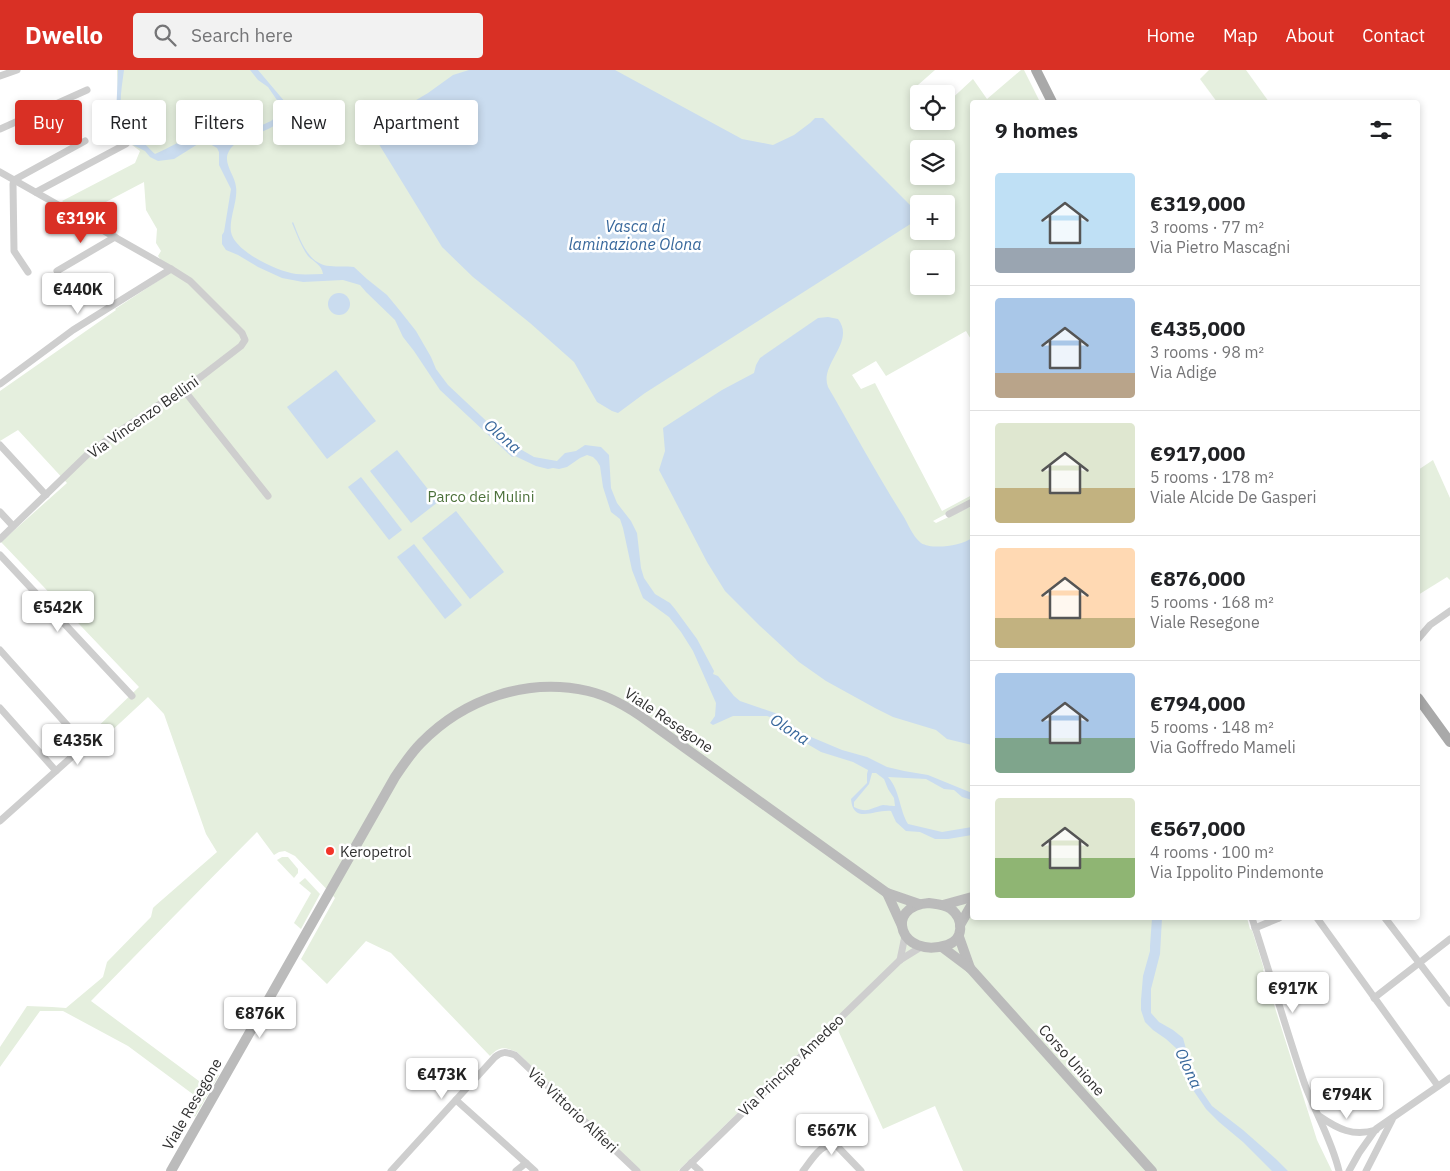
<!DOCTYPE html>
<html lang="en">
<head>
<meta charset="utf-8">
<style>
  :root { --surface:#fff; --page:#f2f2f2; --text:#202124; --muted:#757577; --line:#e0e0e0; --accent:#d93025 }
  body { margin:0; font-family:"IBM Plex Sans",sans-serif; background:var(--page); color:var(--text); height:100vh; display:flex; flex-direction:column; font-size:19px; white-space:nowrap }
  * { box-sizing:border-box; margin:0 }
  p { font-size:16px; color:var(--muted) }
  .icon { flex:none; width:28px; height:28px; fill:none; stroke:currentColor; stroke-width:2; stroke-linecap:round; stroke-linejoin:round }
  .map { position:relative; flex:1; overflow:hidden }
  .panel { position:absolute; left:970px; top:30px; width:450px; height:820px; display:flex; flex-direction:column; background:var(--surface); border-radius:5px; box-shadow:0 2px 8px #0003 }
  .panel>* { flex:none }
  .guide { position:absolute; left:15px; top:30px; width:475px; height:45px; display:flex; gap:10px }
  .tools { position:absolute; left:910px; top:15px; display:grid; gap:10px }
  .tools a { display:grid; place-items:center; width:45px; height:45px; border-radius:5px; background:var(--surface); box-shadow:0 2px 8px #0003; font-size:25px }
  .price { position:absolute; translate:-50% -42px; padding:0 11px; border-radius:5px; background:#fff; color:#222; font-size:16px; line-height:32px; filter:drop-shadow(0 1px 2px #0008) }
  .price::after { content:''; position:absolute; left:50%; top:30px; width:15px; height:11px; margin-left:-8px; background:inherit; clip-path:polygon(0 0,100% 0,50% 100%) }
  .price.active { background:var(--accent); color:#fff }
  ul { padding:0; list-style:none }
  li { display:flex; align-items:center; gap:15px; height:125px; padding:0 25px }
  li+li { border-top:1px solid var(--line) }
  li span { display:grid; place-items:center; flex:none; width:140px; height:100px; border-radius:5px; color:#555 }
  li>.icon { margin-inline-start:auto }
  span .icon { width:60px; height:60px; fill:#fffc; stroke-width:1 }
  li b { font-size:21px }
  h2 { display:flex; justify-content:space-between; align-items:center; height:60px; padding:0 25px; font-size:21px }
  .chip { padding:0 18px; border-radius:5px; background:var(--surface); box-shadow:0 2px 8px #0003; font-size:18px; line-height:45px }
  .chip.active { background:var(--accent); color:#fff }
  header { display:flex; align-items:center; gap:30px; box-sizing:border-box; height:70px; padding:0 25px; background:var(--accent); color:#fff }
  header strong { font-size:24px }
  nav { display:flex; gap:28px; margin-inline-start:auto; font-size:18px }
  .search { width:350px; height:45px; background:var(--page); display:flex; align-items:center; gap:12px; box-sizing:border-box; padding:0 18px; border-radius:5px; color:var(--muted); font-size:19px }
  .map>svg:first-child { display:block }
</style>
</head>
<body>
<header>
<strong>Dwello</strong>
<div class="search"><svg class="icon" aria-label="search" viewBox="0 0 24 24"><circle cx="10" cy="10" r="6"/><path d="M15 15l6 6"/></svg>Search here</div>
<nav><a>Home</a><a>Map</a><a>About</a><a>Contact</a></nav>
</header>
<div class="map">
<svg width="1450" height="1101" viewBox="0 0 1450 1101">
  <rect width="100%" height="100%" fill="#fff"/>
  <g fill="#e5efde" fill-rule="evenodd">
    <path d="M117 0H935L910 22 919 32V51H946V34L973 9 987 29 1021 0H1024L1040 32H972V271L966 261 886 306 876 291 852 305 861 319 875 313 942 441 972 425V430L933 451 936 453 972 436V848H1247L1250 859 1252 860 1264 899 1263 900 1317 1070 1332 1101H963L935 1036 883 1059 837 958 831 952 678 1101H639L517 982C504 977 500 976 490 986L391 883 366 871 327 914 301 889 335 828 295 786 285 781 279 782 274 785 257 762C201 818 146 875 91 931L203 1014 213 1002 219 1005 195 1047 190 1040 194 1025 128 976 63 941H40L0 997V977L27 936 52 937 66 938 103 907 107 892 151 847 153 838 155 836 217 782 206 764 164 644 148 627 93 678 85 669 139 617 1 472 67 413 18 360 0 371V321L116 240 115 239 167 205 166 197 158 186 161 181 156 173 157 159 146 140 144 112 83 144 65 134H66L62 131 135 93 140 81 124 69 117 54 116 46 118 27ZM919 79H946V106H919ZM919 134H946V161H919ZM919 189H946V216H919Z"/>
    <polygon points="1209,0 1246,0 1269,32 1217,32 1200,9"/>
    <polygon points="1433,390 1450,428 1450,510 1447,507 1418,525 1418,400"/>
    <polygon points="282,787 288,787 298,799 298,803 294,808 277,790"/>
    <polygon points="305,808 320,824 301,859 294,853 311,823 299,813"/>
  </g>
  <g fill="#cadcef" fill-rule="evenodd">
    <path d="M118 0H124C121 24 115 49 133 68 137 72 140 71 143 73 147 75 151 81 155 84 171 78 189 63 207 66 214 68 219 73 225 74L232 69 271 51 279 44 281 36 268 17 258 10 250 0H258L291 39C284 45 280 52 272 57 260 64 236 68 229 81 222 93 235 105 236 117 238 131 229 148 231 162 234 181 278 202 296 204 305 205 314 204 323 204 322 195 314 192 308 186 301 176 297 165 292 153L293 152C300 169 308 195 330 196 338 197 346 196 354 197L367 209 387 225 401 242 416 261 431 287 436 299 448 315 498 362 515 376 534 387 557 391 565 383 576 381 585 375 601 377 609 385 611 418 617 433 631 451 637 463 641 498 644 508 655 524 670 533 675 539 697 569 714 601 713 604 718 606 734 626 740 631 778 644 804 664 842 680 867 687 887 697 904 701 928 705 972 723V730L962 727 954 720 944 719 926 709 888 707C900 720 899 739 908 754L942 762 972 757V765L948 769H935L920 762 906 761 896 752 891 741C875 739 853 755 851 729L867 713V704L868 700 853 692 821 682 809 675 776 649 767 646H733L713 655 710 653 715 646 716 633 693 581 681 562 669 547 643 528 641 523 632 500 623 458 620 449 611 442 603 417 600 396 597 391 593 387 587 385 580 388 567 397 559 399 553 398 548 399 536 396 515 386 512 387 440 320 414 281 403 267 395 250 366 222 360 215 343 210 303 212 282 208 258 197 238 185 226 180 222 174V165L224 162 231 119 219 95V82L217 78 210 74H198L174 89 158 91 150 87 145 81 131 74 120 61 116 46ZM872 703H876L884 709 888 719 894 728 895 736C891 736 885 735 883 735 870 738 868 744 854 737V732L869 714Z"/>
    <polygon points="469,0 615,0 742,69 773,75 794,65 810,53 815,48 823,48 918,143 912,153 645,323 618,343 612,341 597,332 574,292 530,253 473,207 442,177 369,58 428,23 453,5"/>
    <circle cx="339" cy="234" r="11"/>
    <path d="M828 247 838 249C856 272 819 294 828 317 853 360 876 403 902 444 908 453 912 466 921 473 932 480 961 476 972 468V675L947 669 936 660 893 647 875 638 826 611 799 592 759 555 725 521 707 492 659 400 665 381 663 358 722 320 754 303 756 295 760 288 818 248Z"/>
    <polygon points="336,300 376,351 327,389 287,337"/>
    <polygon points="397,380 438,432 411,453 370,401"/>
    <polygon points="361,407 402,460 389,470 348,417"/>
    <polygon points="456,441 504,502 470,529 422,468"/>
    <polygon points="414,474 462,535 445,549 397,487"/>
    <polygon points="1152,848 1162,848 1160,884 1151,919 1151,943 1159,952 1173,960 1183,968 1191,997 1201,1020 1212,1036 1243,1060 1277,1090 1288,1101 1272,1101 1243,1072 1219,1052 1206,1039 1191,1017 1184,1003 1177,979 1166,969 1153,960 1145,952 1141,940 1141,930 1143,906 1150,881 1150,876"/>
  </g>
  <g fill="none" stroke-linecap="round" stroke-linejoin="round">
    <g stroke="#cecece" stroke-width="7">
      <polyline points="0,6 17,0"/>
      <polyline points="0,59 87,20"/>
      <polyline points="0,102 171,199 190,211 242,263 245,270 241,276 202,306 120,361 90,382 0,469"/>
      <polyline points="36,122 126,74"/>
      <polyline points="57,201 115,167"/>
      <polyline points="28,202 14,181 13,114 14,110 85,71"/>
      <polyline points="0,314 73,260 171,199"/>
      <polyline points="183,319 268,426"/>
      <polyline points="0,375 46,425"/>
      <polyline points="0,442 13,456"/>
      <polyline points="949,444 972,432"/>
      <polyline points="0,485 132,626"/>
      <polyline points="1418,569 1430,555 1450,541"/>
      <polyline points="0,580 85,675 0,751"/>
      <polyline points="0,638 56,701"/>
      <path d="M1252 848C1270 903 1286 960 1305 1015 1316 1044 1332 1071 1339 1101"/>
      <polyline points="1317,848 1438,1016"/>
      <polyline points="1385,848 1450,933"/>
      <polyline points="1255,858 1279,848"/>
      <polyline points="900,890 905,866"/>
      <polyline points="1374,928 1450,869"/>
      <polyline points="456,1030 535,1101"/>
      <path d="M1319 1046C1338 1059 1353 1067 1376 1060"/>
      <polyline points="691,1093 700,1101"/>
      <path d="M391 1101 495 987C502 981 506 982 515 985L637 1101"/>
      <polyline points="516,1101 526,1093"/>
      <polyline points="683,1101 900,890 921,877"/>
      <path d="M803 1101C811 1091 822 1070 837 1076L861 1101"/>
      <polyline points="1349,1101 1359,1083 1376,1059 1450,1008"/>
      <polyline points="1366,1101 1392,1050"/>
    </g>
    <g stroke="#bbb" stroke-width="10">
      <polyline points="887,823 902,856"/>
      <path d="M929 833C937 834 944 834 951 839 964 849 964 870 947 875 900 890 883 836 929 833Z"/>
      <polyline points="943,835 972,827"/>
      <polyline points="960,855 972,834"/>
      <polyline points="959,867 970,898"/>
      <polyline points="942,877 970,898 1152,1101"/>
      <path d="M171 1101 395 707C403 695 411 683 421 673 464 629 527 607 588 621 610 626 630 638 649 652L887 823 919 834"/>
    </g>
    <g stroke="#a9a9a9" stroke-width="10">
      <polyline points="1036,0 1052,32"/>
      <polyline points="1418,628 1450,672"/>
    </g>
  </g>
  <circle fill="#f33428" stroke="#fff" stroke-width="2" cx="330" cy="781" r="5"/>
  <g text-anchor="middle" dominant-baseline="central" stroke-width="5" stroke-linejoin="round" paint-order="stroke">
    <g font-size="15" fill="#313131" stroke="#fff">
      <text transform="translate(143 347) rotate(-35)">Via Vincenzo Bellini</text>
      <text transform="translate(669 650) rotate(34)">Viale Resegone</text>
      <text transform="translate(1072 990) rotate(48)">Corso Unione</text>
      <text transform="translate(791 995) rotate(-44)">Via Principe Amedeo</text>
      <text transform="translate(192 1034) rotate(-60)">Viale Resegone</text>
      <text transform="translate(573 1040) rotate(43)">Via Vittorio Alfieri</text>
    </g>
    <g font-size="15" fill="#4c713a" stroke="#fff">
      <text x="481" y="426">Parco dei Mulini</text>
    </g>
    <g font-size="15" fill="#313131" stroke="#fff" text-anchor="start">
      <text x="340" y="781">Keropetrol</text>
    </g>
    <g font-size="16" font-style="italic" fill="#37679b" stroke="#fff">
      <text x="635" y="156">Vasca di<tspan x="635" dy="18">laminazione Olona</tspan></text>
      <text transform="translate(503 366) rotate(41)">Olona</text>
      <text transform="translate(790 659) rotate(33)">Olona</text>
      <text transform="translate(1189 998) rotate(65)">Olona</text>
    </g>
  </g>
</svg>
<div class="tools">
<a><svg class="icon" aria-label="locate" viewBox="0 0 24 24"><circle cx="12" cy="12" r="6"/><path d="M12 2v4M12 18v4M2 12h4M18 12h4"/></svg></a>
<a><svg class="icon" aria-label="layers" viewBox="0 0 24 24"><path d="M12 4l9 5-9 5-9-5zM3 14l9 5 9-5"/></svg></a>
<a>+</a>
<a>−</a>
</div>
<b class="price active" style="left:81px;top:174px">€319K</b>
<b class="price" style="left:78px;top:245px">€440K</b>
<b class="price" style="left:58px;top:563px">€542K</b>
<b class="price" style="left:78px;top:696px">€435K</b>
<b class="price" style="left:1293px;top:944px">€917K</b>
<b class="price" style="left:260px;top:969px">€876K</b>
<b class="price" style="left:442px;top:1030px">€473K</b>
<b class="price" style="left:1347px;top:1050px">€794K</b>
<b class="price" style="left:832px;top:1086px">€567K</b>
<div class="guide">
<a class="chip active">Buy</a>
<a class="chip">Rent</a>
<a class="chip">Filters</a>
<a class="chip">New</a>
<a class="chip">Apartment</a>
</div>
<section class="panel">
<h2>9 homes<svg class="icon" aria-label="filters" viewBox="0 0 24 24"><path d="M4 7h16M4 17h16"/><circle cx="9" cy="7" r="2"/><circle cx="15" cy="17" r="2"/></svg></h2>
<ul>
<li><span style="background:linear-gradient(#bfe0f5 75%,#9aa5b1 0)"><svg class="icon" aria-label="home" viewBox="0 0 24 24"><path d="M3 11l9-7 9 7M6 9v11h12V9"/></svg></span><div><b>€319,000</b><p>3 rooms · 77 m²</p><p>Via Pietro Mascagni</p></div></li>
<li><span style="background:linear-gradient(#a9c7e8 75%,#b9a48a 0)"><svg class="icon" aria-label="home" viewBox="0 0 24 24"><path d="M3 11l9-7 9 7M6 9v11h12V9"/></svg></span><div><b>€435,000</b><p>3 rooms · 98 m²</p><p>Via Adige</p></div></li>
<li><span style="background:linear-gradient(#dfe7d0 65%,#c2b280 0)"><svg class="icon" aria-label="home" viewBox="0 0 24 24"><path d="M3 11l9-7 9 7M6 9v11h12V9"/></svg></span><div><b>€917,000</b><p>5 rooms · 178 m²</p><p>Viale Alcide De Gasperi</p></div></li>
<li><span style="background:linear-gradient(#ffd9b3 70%,#c2b280 0)"><svg class="icon" aria-label="home" viewBox="0 0 24 24"><path d="M3 11l9-7 9 7M6 9v11h12V9"/></svg></span><div><b>€876,000</b><p>5 rooms · 168 m²</p><p>Viale Resegone</p></div></li>
<li><span style="background:linear-gradient(#a9c7e8 65%,#7fa58c 0)"><svg class="icon" aria-label="home" viewBox="0 0 24 24"><path d="M3 11l9-7 9 7M6 9v11h12V9"/></svg></span><div><b>€794,000</b><p>5 rooms · 148 m²</p><p>Via Goffredo Mameli</p></div></li>
<li><span style="background:linear-gradient(#dfe7d0 60%,#8fb573 0)"><svg class="icon" aria-label="home" viewBox="0 0 24 24"><path d="M3 11l9-7 9 7M6 9v11h12V9"/></svg></span><div><b>€567,000</b><p>4 rooms · 100 m²</p><p>Via Ippolito Pindemonte</p></div></li>
</ul>
</section>
</div>
</body>
</html>
